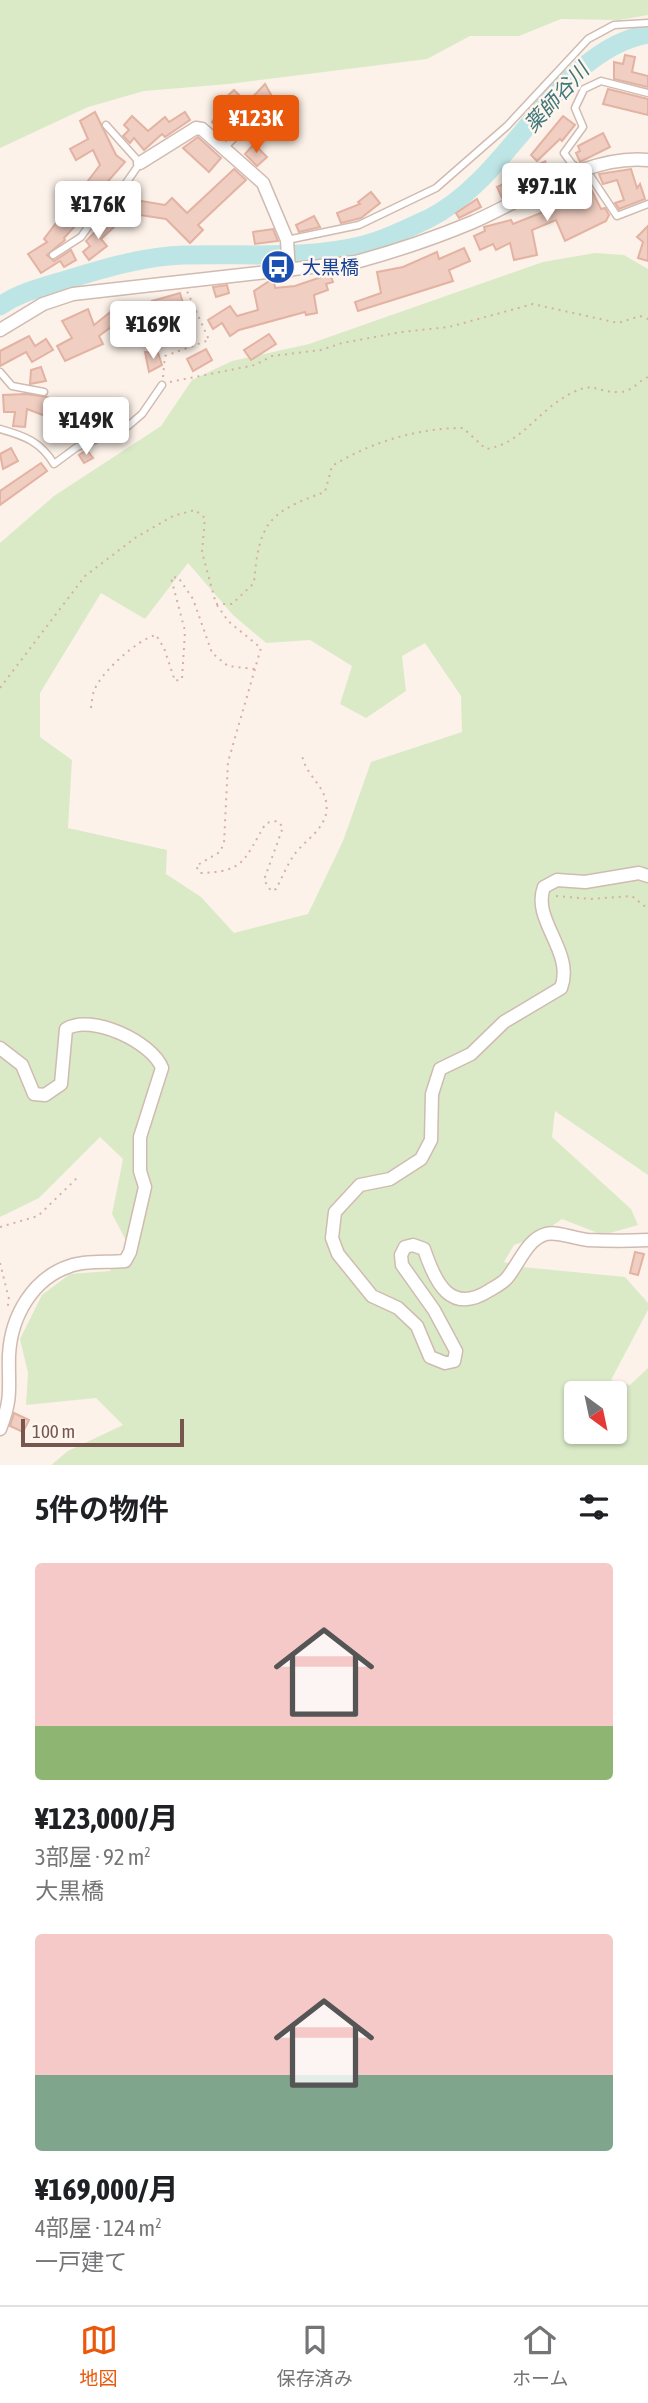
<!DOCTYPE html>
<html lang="ja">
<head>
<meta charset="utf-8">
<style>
  :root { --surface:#fff; --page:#f2f2f2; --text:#202124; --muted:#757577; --line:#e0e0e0; --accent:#ea580c }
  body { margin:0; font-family:"Asap Condensed","Noto Sans JP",sans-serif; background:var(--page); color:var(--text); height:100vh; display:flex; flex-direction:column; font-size:26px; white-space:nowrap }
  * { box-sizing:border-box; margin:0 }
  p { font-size:23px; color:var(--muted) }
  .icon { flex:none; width:38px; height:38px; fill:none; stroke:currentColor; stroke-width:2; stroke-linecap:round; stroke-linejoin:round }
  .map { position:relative; height:1465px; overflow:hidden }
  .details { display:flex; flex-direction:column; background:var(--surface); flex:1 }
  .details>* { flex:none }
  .needle { width:46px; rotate:147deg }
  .fabs { position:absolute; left:564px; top:1381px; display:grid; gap:14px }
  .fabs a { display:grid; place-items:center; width:63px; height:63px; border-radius:7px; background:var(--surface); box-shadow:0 2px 5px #0004; font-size:35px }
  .scale { position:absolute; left:21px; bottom:18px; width:163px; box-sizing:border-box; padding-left:7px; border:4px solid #76564d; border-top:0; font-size:19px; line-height:24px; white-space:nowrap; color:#76564d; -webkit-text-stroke:5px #fef6ef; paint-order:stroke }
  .price { position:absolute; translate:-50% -60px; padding:0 16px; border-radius:7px; background:#fff; color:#222; font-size:23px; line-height:46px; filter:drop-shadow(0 2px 4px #0008) }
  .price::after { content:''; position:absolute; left:50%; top:42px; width:21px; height:16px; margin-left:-10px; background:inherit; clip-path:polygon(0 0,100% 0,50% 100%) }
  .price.selected { background:var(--accent); color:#fff }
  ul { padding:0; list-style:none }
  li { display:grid; align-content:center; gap:14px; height:371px; padding:0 35px }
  li span { display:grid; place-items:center; height:217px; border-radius:7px; color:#555 }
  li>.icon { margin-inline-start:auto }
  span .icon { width:126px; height:126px; fill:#fffc; stroke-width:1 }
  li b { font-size:30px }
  h2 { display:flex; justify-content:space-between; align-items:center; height:84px; padding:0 35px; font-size:30px }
  .dock { display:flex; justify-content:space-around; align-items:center; height:98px; border-top:2px solid var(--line); background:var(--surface); font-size:19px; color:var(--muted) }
  .dock a { display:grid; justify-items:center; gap:4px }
  .dock .selected { color:var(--accent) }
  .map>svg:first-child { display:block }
</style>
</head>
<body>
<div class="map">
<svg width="648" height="1465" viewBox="0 0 648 1465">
  <rect width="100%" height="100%" fill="#fcf2e9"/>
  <g fill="#daeac7" fill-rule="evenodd">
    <polygon points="0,0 648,0 648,15 619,20 561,19 519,36 470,36 427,59 229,84 144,91 88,107 0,148"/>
    <path d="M595 253 624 255 648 269V1175L555 1111 552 1137 631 1209 638 1225 603 1235 562 1219 538 1236 514 1245 504 1262 522 1267 625 1277 648 1303V1310L611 1380 630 1385 648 1368V1465H51L68 1451 123 1425 96 1398 26 1405 28 1373 20 1339 42 1295 70 1274 110 1271 129 1246 112 1214 123 1159 100 1137 39 1198 0 1217V543L54 496 161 426 192 380 232 361 309 344 543 262ZM188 563 233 615 266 643 310 640 352 666 340 704 366 718 406 691 402 656 425 643 461 696 462 732 371 762 343 841 308 914 234 933 201 897 166 874 167 850 68 828 72 760 40 737V693L101 593 145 619ZM576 1393H614V1432H576Z"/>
  </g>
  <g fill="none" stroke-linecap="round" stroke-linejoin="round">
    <path stroke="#bee5e5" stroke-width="19" d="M0 306C20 292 46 286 69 279 105 268 146 256 184 255 243 253 305 260 364 245 385 240 408 228 428 219 512 178 556 50 648 34"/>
  </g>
  <g fill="#f0cec1" stroke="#e3b2a2" stroke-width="2">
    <polygon points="625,55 635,57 632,72 648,76 648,87 614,79 614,62 623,64"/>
    <polygon points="265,84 273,98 262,110 255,110 240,124 237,121 225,134 212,122 224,104 221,102 234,90 247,103"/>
    <polygon points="608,89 648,99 648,115 603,104"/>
    <polygon points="95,112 116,155 125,162 73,221 77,224 64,238 65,240 47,255 54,261 71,250 76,260 64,267 60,261 41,273 28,254 47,242 44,239 100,165 93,150 76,160 70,149 88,139 80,121"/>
    <polygon points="185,112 190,120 165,137 162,134 144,150 134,138 130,143 123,136 129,130 124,125 132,116 148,131 165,117 169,122"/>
    <polygon points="563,116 575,125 562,141 560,139 537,161 531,155"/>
    <polygon points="261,119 273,130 261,144 248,132"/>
    <polygon points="603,133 610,147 580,162 576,153 580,151 578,146"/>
    <polygon points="198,137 221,158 209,172 183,148"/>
    <polygon points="254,144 267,157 257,166 245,154"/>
    <polygon points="546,161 537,172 541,170 544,177 502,198 497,187 512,180 510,177"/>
    <polygon points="234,169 246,180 198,225 203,230 190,243 166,219 133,214 135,200 165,205 172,198 187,213"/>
    <polygon points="631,169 637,188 640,184 645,199 619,209 615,203 624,200 617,180 603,184 599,174"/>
    <polygon points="588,183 601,209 605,208 609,215 606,221 565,241 556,220 532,230 537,255 514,260 510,243 496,250 493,244 480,250 474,236 485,231 484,227 511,220 513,224 556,207 552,197"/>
    <polygon points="371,192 380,203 361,218 341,223 337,213 360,204 358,202"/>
    <polygon points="477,199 481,207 459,218 456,213"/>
    <polygon points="314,216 320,227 299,232 296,225"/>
    <polygon points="106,221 114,227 101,239 107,246 89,260 83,252 90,246 86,241"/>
    <polygon points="648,226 648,261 638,258 643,242 637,237"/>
    <polygon points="273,229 278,241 255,244 253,232"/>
    <polygon points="464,248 470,261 449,270 453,281 358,311 355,302 381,293 377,272 403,267 437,252 439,259"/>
    <polygon points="330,274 333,282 326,284 328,290 314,295 317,313 306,315 305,312 239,330 230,336 222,323 213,329 208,320 230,306 237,316 258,310 254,291 271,280 274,280 275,288 295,286"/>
    <polygon points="227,285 229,293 216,297 213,287"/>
    <polygon points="180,293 184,307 156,315 152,301"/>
    <polygon points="118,306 126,316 99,336 103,344 65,361 57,346 72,338 62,321 88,309 94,325"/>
    <polygon points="269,334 276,344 251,360 244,350"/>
    <polygon points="29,336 35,346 46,339 53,350 32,362 26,352 0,366 0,351"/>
    <polygon points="206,349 212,360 193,371 187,359"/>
    <polygon points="145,352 158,353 162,365 149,372"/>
    <polygon points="41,367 46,381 30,384 31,370"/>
    <polygon points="26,394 47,397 66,404 66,398 84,400 81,424 64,423 27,409 25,427 13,426 15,412 4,412 3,395"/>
    <polygon points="11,448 18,461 3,469 0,454"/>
    <polygon points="87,450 93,458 84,463 79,455"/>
    <polygon points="41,463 47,471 0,505 0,491"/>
    <polygon points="635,1252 644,1254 638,1275 630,1273"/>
    <polygon points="14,1413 29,1420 23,1432 10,1426"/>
  </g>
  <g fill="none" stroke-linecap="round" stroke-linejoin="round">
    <g stroke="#d0bbb1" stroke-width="9">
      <g id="service">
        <polyline points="648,93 601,81 584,89 575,108 583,127 564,153 572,164 591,177 617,216 648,204"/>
        <polyline points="225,147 258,114"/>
        <polyline points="287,240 359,225 436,188 507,126 588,39 614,25 648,23"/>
        <polyline points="53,255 81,237 114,190 124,186 140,163 106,125"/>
        <polyline points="0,372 12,386 44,392"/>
        <path d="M0 429C25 436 41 442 54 464L77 447 128 426 142 414 162 385"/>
      </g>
    </g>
    <g stroke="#d0bbb1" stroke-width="15">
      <g id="minor">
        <polyline points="140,163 196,128 202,129 263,183 287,240 289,271"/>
        <path d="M0 330 43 304 73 294 356 262C396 251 435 238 473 222 527 199 587 154 648 160"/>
        <path d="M648 876 639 873 585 882 557 880 544 887C531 920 575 952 561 988L504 1022 471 1054 440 1069 432 1094 431 1140 421 1159 390 1179 360 1185 335 1212 332 1238 338 1254 372 1296 398 1308 417 1326 430 1357 445 1363 454 1361 456 1351 434 1310 402 1265 401 1255 405 1247 413 1245 424 1249C435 1282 450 1316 490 1290 495 1287 503 1283 507 1278 519 1264 527 1239 546 1234 558 1231 575 1239 588 1240 608 1241 628 1241 648 1240"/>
        <path d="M0 1048 22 1065 34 1094 45 1095 61 1084 66 1029C91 1013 152 1042 162 1068L140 1137V1171L145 1187 130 1252 125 1261C108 1263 86 1260 70 1266 33 1278 11 1316 9 1355 8 1388 13 1396 0 1429"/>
      </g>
    </g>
    <g stroke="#d6b0a4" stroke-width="2" stroke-dasharray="2 5" stroke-linecap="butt">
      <polyline points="163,377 165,356 209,340 187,291"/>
      <polyline points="170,382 255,365 272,356 321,350 342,343 402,332 449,327 533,304 618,323 640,316 648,319"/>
      <path d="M217 605 228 621 261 648 228 762 224 843 220 852 196 866 200 873C246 872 244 859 266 823L277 821 283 827 264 880 271 891 276 889C282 878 287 865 294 855 306 838 331 827 326 801 322 783 303 772 302 753"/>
      <path d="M0 688 85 576 135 538 173 516 195 510 205 518 202 552 216 604H232L254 583C259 523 268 512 325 492L332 466C371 442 418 428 463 428L486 449C520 444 535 415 563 398 595 378 593 393 620 392 632 392 638 381 648 377"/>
      <path d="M91 708C92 702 92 696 94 691 100 673 138 639 156 635L164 648 175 681 182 679 185 631 171 578 178 577 193 599 212 653 228 666 255 669"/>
      <polyline points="556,896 591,899 632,896 648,909"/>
      <polyline points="0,1227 38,1216 77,1178"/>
      <polyline points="0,1263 9,1299 7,1310"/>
    </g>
    <use href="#service" stroke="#fff" stroke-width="6"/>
    <use href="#minor" stroke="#fff" stroke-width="12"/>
  </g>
  <defs>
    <g id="bus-disc" transform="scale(1.75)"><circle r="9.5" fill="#1a4fb4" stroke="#fef6ef"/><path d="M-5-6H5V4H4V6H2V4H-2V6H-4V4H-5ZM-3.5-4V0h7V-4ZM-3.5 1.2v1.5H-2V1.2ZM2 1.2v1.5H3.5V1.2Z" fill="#fff"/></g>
  </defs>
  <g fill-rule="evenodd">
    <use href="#bus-disc" x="278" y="267"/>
  </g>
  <g text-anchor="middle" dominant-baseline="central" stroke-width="5" stroke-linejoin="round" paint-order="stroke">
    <g font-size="19" fill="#164399" stroke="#fef6ef" text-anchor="start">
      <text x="302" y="267">大黒橋</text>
    </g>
    <g font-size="21" font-style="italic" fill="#41787a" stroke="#fef6ef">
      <text transform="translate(556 97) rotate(-48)">薬師谷川</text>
    </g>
  </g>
</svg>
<div class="fabs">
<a><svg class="needle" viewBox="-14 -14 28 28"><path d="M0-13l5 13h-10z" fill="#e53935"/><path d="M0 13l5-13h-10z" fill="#757577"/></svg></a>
</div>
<div class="scale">100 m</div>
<b class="price selected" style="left:256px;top:155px">¥123K</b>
<b class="price" style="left:547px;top:223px">¥97.1K</b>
<b class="price" style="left:98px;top:241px">¥176K</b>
<b class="price" style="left:153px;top:361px">¥169K</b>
<b class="price" style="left:86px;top:457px">¥149K</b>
</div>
<section class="details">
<h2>5件の物件<svg class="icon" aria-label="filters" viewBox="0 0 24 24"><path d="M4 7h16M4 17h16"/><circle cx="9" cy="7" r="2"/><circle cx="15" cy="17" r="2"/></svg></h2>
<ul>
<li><span style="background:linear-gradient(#f6c9c9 75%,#8fb573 0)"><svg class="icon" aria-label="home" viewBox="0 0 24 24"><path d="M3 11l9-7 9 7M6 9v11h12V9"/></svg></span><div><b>¥123,000/月</b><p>3部屋 · 92 m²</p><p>大黒橋</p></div></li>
<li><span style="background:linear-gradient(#f6c9c9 65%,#7fa58c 0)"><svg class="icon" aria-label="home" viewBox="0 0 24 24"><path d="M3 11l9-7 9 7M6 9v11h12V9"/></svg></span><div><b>¥169,000/月</b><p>4部屋 · 124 m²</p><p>一戸建て</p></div></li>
</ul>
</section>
<nav class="dock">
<a class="selected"><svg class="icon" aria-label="map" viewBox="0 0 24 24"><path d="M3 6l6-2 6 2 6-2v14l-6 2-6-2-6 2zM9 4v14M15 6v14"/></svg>地図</a>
<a><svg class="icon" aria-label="saved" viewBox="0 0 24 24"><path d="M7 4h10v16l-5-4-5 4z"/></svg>保存済み</a>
<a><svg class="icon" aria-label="home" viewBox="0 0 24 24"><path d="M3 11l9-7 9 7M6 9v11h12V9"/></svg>ホーム</a>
</nav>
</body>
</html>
